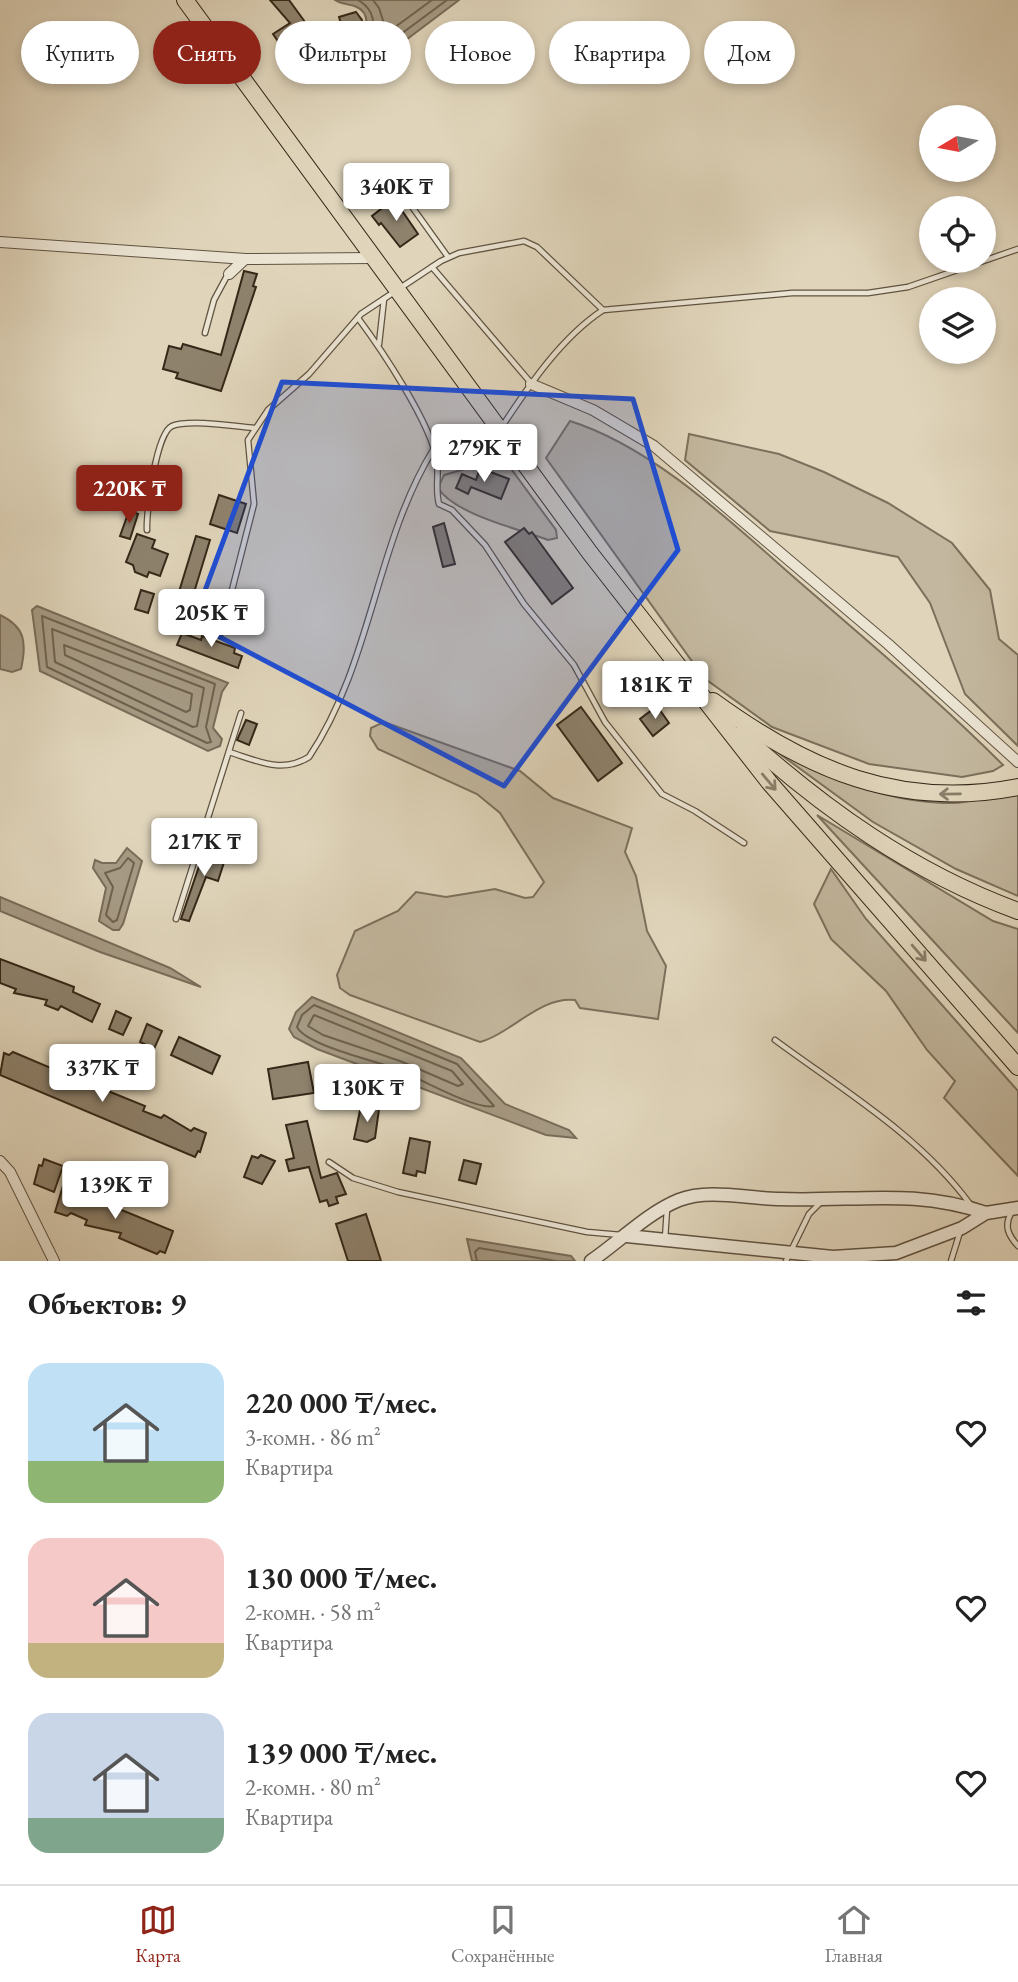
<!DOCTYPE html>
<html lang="ru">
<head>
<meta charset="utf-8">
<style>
  :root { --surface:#fff; --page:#f6f6f6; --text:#222; --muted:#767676; --line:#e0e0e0; --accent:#8f2418 }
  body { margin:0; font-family:"EB Garamond",serif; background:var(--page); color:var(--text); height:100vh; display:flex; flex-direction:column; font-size:26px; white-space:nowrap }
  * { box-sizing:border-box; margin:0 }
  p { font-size:23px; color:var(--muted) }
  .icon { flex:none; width:38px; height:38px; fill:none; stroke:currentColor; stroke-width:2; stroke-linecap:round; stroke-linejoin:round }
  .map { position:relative; height:1261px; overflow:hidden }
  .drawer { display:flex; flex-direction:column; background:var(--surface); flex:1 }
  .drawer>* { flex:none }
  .top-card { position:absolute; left:21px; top:21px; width:976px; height:63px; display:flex; gap:14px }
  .needle { width:46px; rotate:260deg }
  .fabs { position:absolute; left:919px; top:105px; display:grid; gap:14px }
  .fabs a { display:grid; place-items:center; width:77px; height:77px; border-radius:50%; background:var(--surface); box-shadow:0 4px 10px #0003; font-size:35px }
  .price { position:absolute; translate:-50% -60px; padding:0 16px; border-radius:7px; background:#fff; color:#222; font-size:23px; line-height:46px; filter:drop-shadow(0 2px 4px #0008) }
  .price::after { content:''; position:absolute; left:50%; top:42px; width:21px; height:16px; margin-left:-10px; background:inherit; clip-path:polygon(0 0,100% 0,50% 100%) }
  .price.selected { background:var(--accent); color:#fff }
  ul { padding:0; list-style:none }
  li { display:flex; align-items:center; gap:21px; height:175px; padding:0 28px }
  li span { display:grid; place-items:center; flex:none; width:196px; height:140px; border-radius:21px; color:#555 }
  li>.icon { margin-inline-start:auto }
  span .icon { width:84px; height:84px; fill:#fffc; stroke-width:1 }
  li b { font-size:30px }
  h2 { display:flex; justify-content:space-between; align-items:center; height:84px; padding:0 28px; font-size:30px }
  .chip { padding:0 24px; border-radius:32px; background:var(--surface); box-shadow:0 4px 10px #0003; font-size:24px; line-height:63px }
  .chip.selected { background:var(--accent); color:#fff }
  .tab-bar { display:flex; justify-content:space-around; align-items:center; height:98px; border-top:2px solid var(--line); background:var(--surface); font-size:19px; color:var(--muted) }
  .tab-bar a { display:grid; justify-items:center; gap:4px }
  .tab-bar .selected { color:var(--accent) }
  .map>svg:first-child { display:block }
</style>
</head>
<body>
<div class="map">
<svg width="1018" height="1261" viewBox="0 0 1018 1261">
  <rect width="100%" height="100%" fill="#e0d5bb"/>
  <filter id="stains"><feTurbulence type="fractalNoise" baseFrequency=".00286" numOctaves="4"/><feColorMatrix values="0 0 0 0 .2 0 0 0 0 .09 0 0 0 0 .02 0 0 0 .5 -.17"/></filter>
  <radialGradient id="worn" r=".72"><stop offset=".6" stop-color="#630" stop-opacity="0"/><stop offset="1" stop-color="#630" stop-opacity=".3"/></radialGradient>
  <g fill="#c3b89f" stroke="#7c705c" stroke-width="2">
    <path d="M570 421C656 448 736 527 804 586 871 644 940 702 1003 765L993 771 962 777 869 764 772 727 704 678 546 458Z"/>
    <polygon points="689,434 779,454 824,472 888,503 952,543 990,590 999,639 1018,655 1018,746 965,694 930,603 898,557 770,531 685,460"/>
    <path d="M498 451 556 530 557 538 548 540C519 529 454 514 438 488L444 475 489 462Z"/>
    <path d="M384 722 520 771 553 798 632 828 625 852 636 876 647 931 666 966 658 1019 580 1008 575 1000C540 996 512 1033 480 1042L350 995 340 988 337 975 355 931 398 911 416 892 446 897 495 889 525 898 533 897 544 882 500 813 477 794 378 749 370 736 371 728Z"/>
    <path d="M773 749C826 776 882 801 943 803 967 804 994 796 1018 792V896L956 869 873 822Z"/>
    <polygon points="817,815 993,921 1018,929 1018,1033"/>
    <polygon points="831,869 866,919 1018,1091 1018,1176 944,1098 955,1081 927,1050 886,991 831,939 814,904"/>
  </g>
  <g fill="#a69a84" stroke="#796c59" stroke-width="2">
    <path d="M335 0H459L382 58C354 58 373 27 364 13 358 3 343 6 335 0Z"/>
    <polygon points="37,606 228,683 222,692 213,728 222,739 220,746 208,751 40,671 32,610"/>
    <path d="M0 615C25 627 27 642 21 669L12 672 0 669Z"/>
    <polygon points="127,848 142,861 123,924 119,930 113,930 99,921 106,888 93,868 95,860 102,863 116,863"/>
    <polygon points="0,897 170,968 201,987 100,952 0,911"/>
    <polygon points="312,997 461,1058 505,1104 569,1130 576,1138 546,1135 317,1049 294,1037 289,1029 296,1012"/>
    <polygon points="467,1239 571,1256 575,1261 472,1261"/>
  </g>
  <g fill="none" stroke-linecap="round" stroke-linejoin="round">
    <g stroke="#6e614e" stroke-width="2">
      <path d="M358 0C375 10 375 23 371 40L378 51 447 0"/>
      <polyline points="373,0 379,8 387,33 432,0"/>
      <polygon points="42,616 215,684 206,727 211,742 207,743 47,667"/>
      <polygon points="52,629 204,688 197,726 193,727 55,662"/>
      <polygon points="64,645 192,694 190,710 186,712 65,655"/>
      <polygon points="128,858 134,863 117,920 113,922 106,915 113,887 105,873 120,868"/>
      <path d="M314 1005 457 1064 494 1106C476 1111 415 1076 395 1068 374 1061 306 1045 297 1027L302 1015Z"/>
      <polygon points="314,1015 452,1071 463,1084 458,1086 400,1061 323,1035 308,1026"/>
      <polyline points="477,1261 475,1252 479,1248 556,1261"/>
    </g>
  </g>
  <g fill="#8e826d" stroke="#352818" stroke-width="2">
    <polygon points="270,0 289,0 305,22 301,25 309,37 286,53 273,34 290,23"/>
    <polygon points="356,12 362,20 359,34 345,38 339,17"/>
    <polygon points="394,199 418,234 400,247 381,223 379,225 372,216"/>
    <polygon points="244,271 257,274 253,286 256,287 221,391 176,378 178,373 163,369 169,346 181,349 183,344 221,355"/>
    <polygon points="480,468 509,479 501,499 471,487 468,494 456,488 462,474 476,480"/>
    <polygon points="219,495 246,504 237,533 210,524"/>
    <polygon points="129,511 138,514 130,539 120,536"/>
    <polygon points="444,523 455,564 443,567 433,527"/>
    <polygon points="524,528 529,534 532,532 573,588 552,604 505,542"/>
    <polygon points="137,534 155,540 152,548 168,554 160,576 149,572 147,577 135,572 133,565 126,562"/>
    <polygon points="196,536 210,540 185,622 171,618"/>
    <polygon points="141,590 154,594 148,613 135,609"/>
    <polygon points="182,633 201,640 202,636 235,648 234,653 242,656 238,668 177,645"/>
    <polygon points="657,706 669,723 653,736 640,719"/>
    <polygon points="581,707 622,763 598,781 557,725"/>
    <polygon points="246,720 257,724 249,745 237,740"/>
    <polygon points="206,846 226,856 218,881 206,877 189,921 181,919"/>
    <polygon points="0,959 74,987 73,992 100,1004 92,1022 61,1006 58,1010 45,1005 47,1000 14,993 16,989 0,983"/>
    <polygon points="116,1011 131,1018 123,1035 109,1029"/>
    <polygon points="147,1024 162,1031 154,1049 140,1042"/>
    <polygon points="179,1037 220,1056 212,1074 171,1055"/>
    <polygon points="13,1052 51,1068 50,1071 68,1079 72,1076 100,1092 103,1089 145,1106 143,1111 161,1118 164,1115 191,1131 194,1128 206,1133 200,1152 198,1151 195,1157 0,1075 4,1053 9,1055"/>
    <polygon points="308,1062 314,1093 273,1099 268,1069"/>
    <polygon points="361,1106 379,1109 375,1138 367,1142 354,1139"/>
    <polygon points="307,1121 321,1178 337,1173 346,1194 336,1197 338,1203 329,1206 327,1200 320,1202 309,1167 289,1171 286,1160 294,1158 286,1125"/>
    <polygon points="410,1138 430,1142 425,1173 417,1171 416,1176 403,1173"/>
    <polygon points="261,1155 275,1161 262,1184 244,1177 252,1156 258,1158"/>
    <polygon points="44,1159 63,1166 54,1192 34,1184 39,1165 42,1166"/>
    <polygon points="464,1160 481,1164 476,1184 459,1180"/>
    <polygon points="63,1186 173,1231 165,1253 160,1251 157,1254 145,1249 119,1238 121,1233 85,1225 87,1220 71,1213 67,1216 55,1212"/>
    <polygon points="366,1214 381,1261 348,1261 336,1224"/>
  </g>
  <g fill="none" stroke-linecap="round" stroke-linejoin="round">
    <g stroke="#605341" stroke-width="7">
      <g id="service">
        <polyline points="390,176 448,257"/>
        <polyline points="432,267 531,383"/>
        <path d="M358 318C381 349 431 423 437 461 439 475 435 489 439 504L452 510 485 545 524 604 574 665 605 722 662 794 695 811 744 843"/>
        <polyline points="205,333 214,300 228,274"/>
        <polyline points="379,344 384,299"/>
        <path d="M503 425C530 384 562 337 603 310L792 293H868L908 287 1018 249"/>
        <path d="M147 530C146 513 156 433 172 426 189 419 234 426 254 428"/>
        <polyline points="221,633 254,504 248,440 268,410 309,374 361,314 441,261 459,253 524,241 537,247 603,310"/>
        <path d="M229 752C258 761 282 774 309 757 372 663 375 545 433 450"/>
        <polyline points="176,919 241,713"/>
        <path d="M775 1040C844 1091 919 1135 970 1204"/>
        <polyline points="329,1162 353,1178 398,1192 587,1232 621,1235"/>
        <path d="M1011 1213C1004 1226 1008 1235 1018 1246"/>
        <polyline points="665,1239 667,1209"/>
        <polyline points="786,1261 809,1214 820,1203"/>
        <polyline points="951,1261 960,1232"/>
      </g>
    </g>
    <g stroke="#605341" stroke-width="12">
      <g id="minor">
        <polyline points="0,242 246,259 373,258"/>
        <polyline points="229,274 245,259"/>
        <polyline points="531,384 593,410 654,446 888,644 1018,762"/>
        <polyline points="0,1161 10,1172 54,1261"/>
      </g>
    </g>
    <g stroke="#605341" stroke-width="15">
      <g id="tertiary">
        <polyline points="627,1236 833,1257 896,1253 962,1228 986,1213 1018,1208"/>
        <path d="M591 1261C619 1242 647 1213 679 1200 709 1188 749 1199 780 1199 855 1202 912 1188 986 1213"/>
      </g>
    </g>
    <g stroke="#352818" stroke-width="18">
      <g id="trunk">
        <polyline points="185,0 590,553 769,782 1018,1067"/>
        <path d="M713 701C808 770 899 810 1018 787"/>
        <path d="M741 734C824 809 912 872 1018 911"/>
      </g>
    </g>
    <use href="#service" stroke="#ebe4d3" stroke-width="4.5"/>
    <use href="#minor" stroke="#ebe4d3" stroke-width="10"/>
    <use href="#tertiary" stroke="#ebe4d3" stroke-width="12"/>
    <use href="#trunk" stroke="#e0d5bb" stroke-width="16"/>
  </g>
  <defs><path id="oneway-shaft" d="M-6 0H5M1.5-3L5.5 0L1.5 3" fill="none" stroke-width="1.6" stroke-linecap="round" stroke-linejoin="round" transform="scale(1.75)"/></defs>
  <g stroke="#8a7e6a">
    <use href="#oneway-shaft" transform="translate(769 782) rotate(50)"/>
    <use href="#oneway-shaft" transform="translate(950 794) rotate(179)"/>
    <use href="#oneway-shaft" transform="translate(919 953) rotate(49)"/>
  </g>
  <path fill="#1d4ed8" fill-opacity="0.2" stroke="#1d4ed8" stroke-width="5" stroke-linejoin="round" d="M282 382 633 399 678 550 504 786 193 623Z"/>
  <rect width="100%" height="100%" filter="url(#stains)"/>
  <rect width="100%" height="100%" fill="url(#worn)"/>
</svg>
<div class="fabs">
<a><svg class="needle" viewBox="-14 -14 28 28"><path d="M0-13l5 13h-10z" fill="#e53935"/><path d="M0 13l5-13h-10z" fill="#767676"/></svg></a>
<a><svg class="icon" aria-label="locate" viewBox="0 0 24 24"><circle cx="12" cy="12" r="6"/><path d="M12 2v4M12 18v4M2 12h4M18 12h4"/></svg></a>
<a><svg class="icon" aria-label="layers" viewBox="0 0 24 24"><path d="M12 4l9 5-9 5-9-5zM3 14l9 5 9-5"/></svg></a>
</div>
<b class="price" style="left:396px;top:223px">340K ₸</b>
<b class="price" style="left:484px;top:484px">279K ₸</b>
<b class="price selected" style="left:129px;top:525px">220K ₸</b>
<b class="price" style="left:211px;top:649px">205K ₸</b>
<b class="price" style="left:655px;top:721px">181K ₸</b>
<b class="price" style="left:204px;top:878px">217K ₸</b>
<b class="price" style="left:102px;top:1104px">337K ₸</b>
<b class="price" style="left:367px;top:1124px">130K ₸</b>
<b class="price" style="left:115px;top:1221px">139K ₸</b>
<div class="top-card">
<a class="chip">Купить</a>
<a class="chip selected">Снять</a>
<a class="chip">Фильтры</a>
<a class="chip">Новое</a>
<a class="chip">Квартира</a>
<a class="chip">Дом</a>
</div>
</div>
<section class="drawer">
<h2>Объектов: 9<svg class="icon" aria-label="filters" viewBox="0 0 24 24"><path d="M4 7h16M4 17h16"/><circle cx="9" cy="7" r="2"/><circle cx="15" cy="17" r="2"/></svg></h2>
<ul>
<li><span style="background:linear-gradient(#bfe0f5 70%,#8fb573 0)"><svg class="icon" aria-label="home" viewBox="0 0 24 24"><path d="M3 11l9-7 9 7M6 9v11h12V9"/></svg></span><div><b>220 000 ₸/мес.</b><p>3-комн. · 86 m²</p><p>Квартира</p></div><svg class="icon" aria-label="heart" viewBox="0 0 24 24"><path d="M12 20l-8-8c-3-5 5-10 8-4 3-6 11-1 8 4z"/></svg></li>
<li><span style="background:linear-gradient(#f6c9c9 75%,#c2b280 0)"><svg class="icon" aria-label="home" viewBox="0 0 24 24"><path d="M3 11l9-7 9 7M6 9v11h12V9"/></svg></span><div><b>130 000 ₸/мес.</b><p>2-комн. · 58 m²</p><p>Квартира</p></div><svg class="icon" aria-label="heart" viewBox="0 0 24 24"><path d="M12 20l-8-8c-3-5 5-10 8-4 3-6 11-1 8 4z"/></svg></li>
<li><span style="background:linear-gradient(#c9d6e8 75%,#7fa58c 0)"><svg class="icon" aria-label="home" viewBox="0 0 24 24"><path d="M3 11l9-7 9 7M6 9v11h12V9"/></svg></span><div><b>139 000 ₸/мес.</b><p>2-комн. · 80 m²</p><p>Квартира</p></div><svg class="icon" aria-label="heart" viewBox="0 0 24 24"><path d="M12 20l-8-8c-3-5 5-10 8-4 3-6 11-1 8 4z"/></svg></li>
</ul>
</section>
<nav class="tab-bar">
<a class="selected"><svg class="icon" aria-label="map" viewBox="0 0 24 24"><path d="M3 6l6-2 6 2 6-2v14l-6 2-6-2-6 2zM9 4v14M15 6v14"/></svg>Карта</a>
<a><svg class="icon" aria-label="saved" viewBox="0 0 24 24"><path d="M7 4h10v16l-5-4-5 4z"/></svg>Сохранённые</a>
<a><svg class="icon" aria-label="home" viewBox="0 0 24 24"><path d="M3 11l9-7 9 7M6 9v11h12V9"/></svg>Главная</a>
</nav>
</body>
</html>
